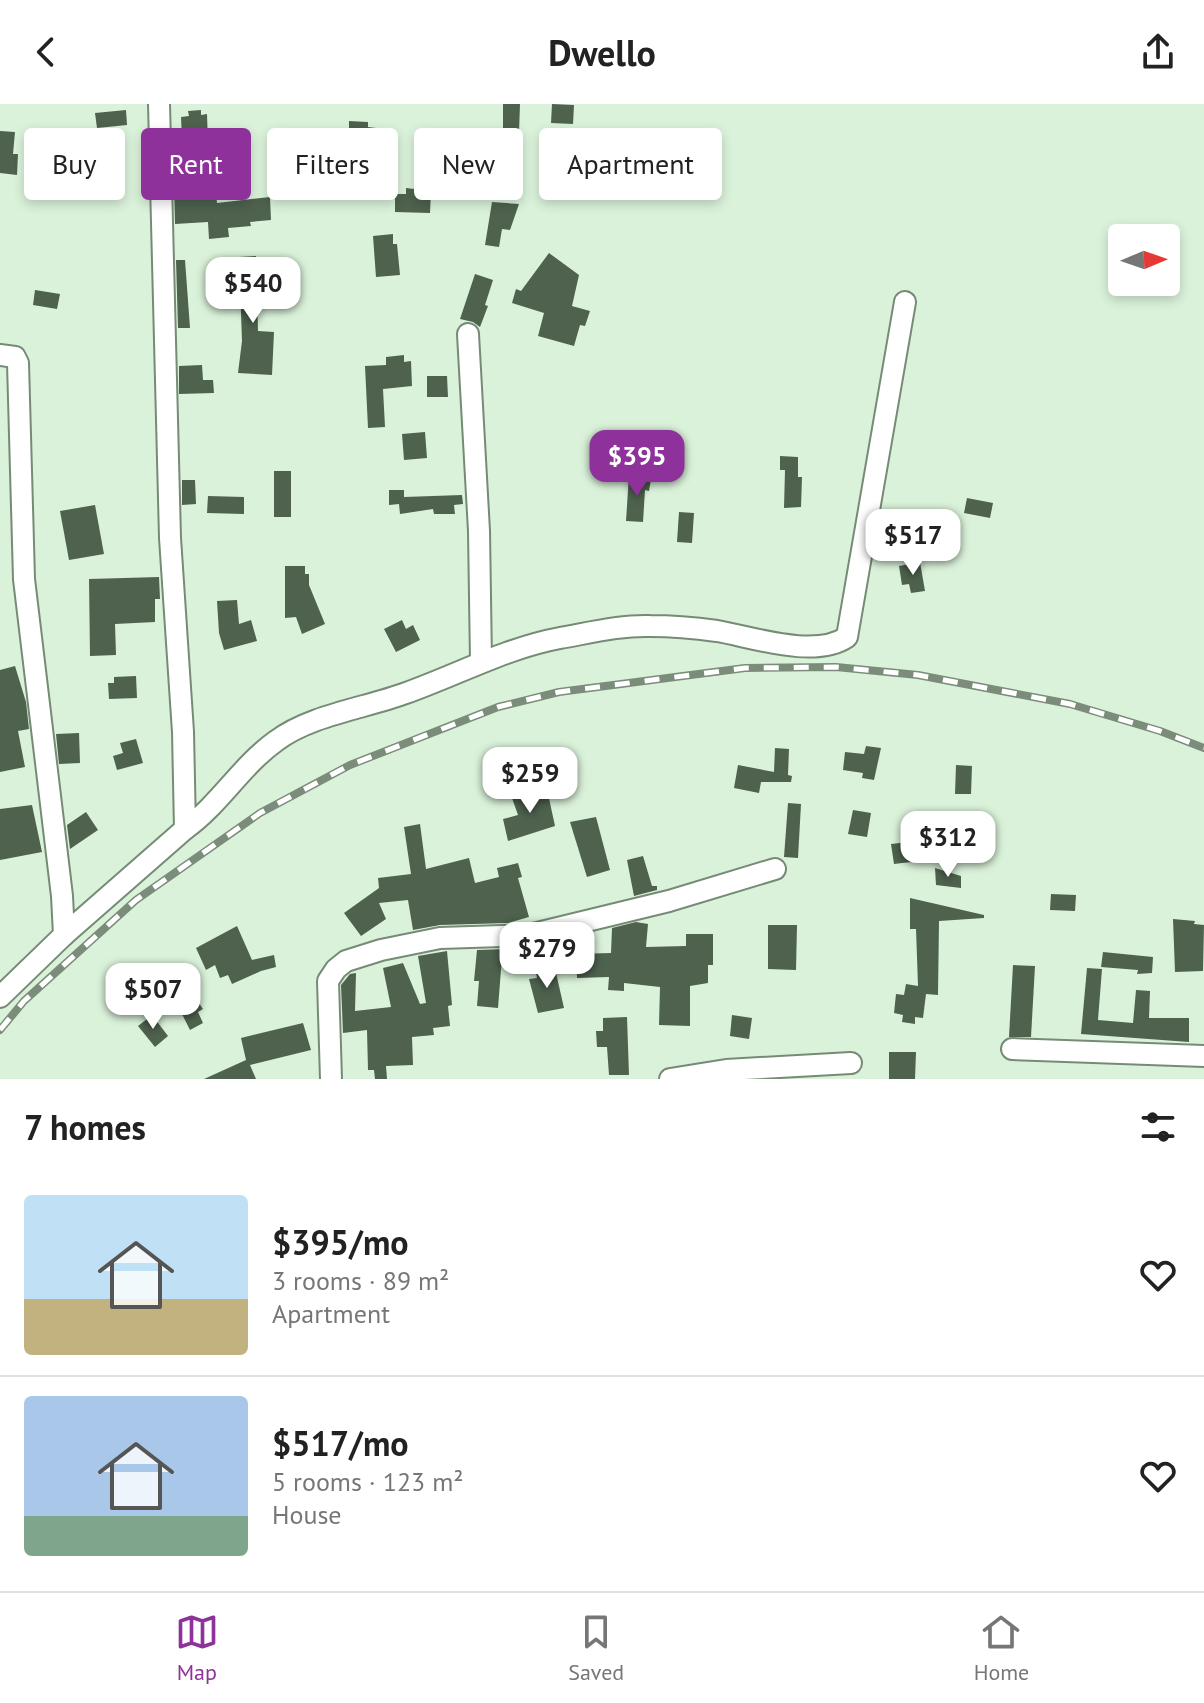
<!DOCTYPE html>
<html lang="en">
<head>
<meta charset="utf-8">
<style>
  :root { --surface:#fff; --page:#f2f2f2; --text:#222; --muted:#767676; --line:#e0e0e0; --accent:#8e319b }
  body { margin:0; font-family:"PT Sans",sans-serif; background:var(--page); color:var(--text); height:100vh; display:flex; flex-direction:column; font-size:30px; white-space:nowrap }
  * { box-sizing:border-box; margin:0 }
  p { font-size:26px; color:var(--muted) }
  .icon { flex:none; width:44px; height:44px; fill:none; stroke:currentColor; stroke-width:2; stroke-linecap:round; stroke-linejoin:round }
  .map { position:relative; height:975px; overflow:hidden }
  .side { display:flex; flex-direction:column; background:var(--surface); flex:1 }
  .side>* { flex:none }
  .hud { position:absolute; left:24px; top:24px; width:800px; height:72px; display:flex; gap:16px }
  .needle { width:52px; rotate:88deg }
  .fabs { position:absolute; left:1108px; top:120px; display:grid; gap:16px }
  .fabs a { display:grid; place-items:center; width:72px; height:72px; border-radius:8px; background:var(--surface); box-shadow:0 4px 12px #0003; font-size:40px }
  .price { position:absolute; translate:-50% -68px; padding:0 18px; border-radius:16px; background:#fff; color:#222; font-size:26px; line-height:52px; filter:drop-shadow(0 2px 4px #0008) }
  .price::after { content:''; position:absolute; left:50%; top:48px; width:24px; height:18px; margin-left:-12px; background:inherit; clip-path:polygon(0 0,100% 0,50% 100%) }
  .price.current { background:var(--accent); color:#fff }
  ul { padding:0; list-style:none }
  li { display:flex; align-items:center; gap:24px; height:200px; padding:0 24px }
  li+li { border-top:2px solid var(--line) }
  li span { display:grid; place-items:center; flex:none; width:224px; height:160px; border-radius:8px; color:#555 }
  li>.icon { margin-inline-start:auto }
  span .icon { width:96px; height:96px; fill:#fffc; stroke-width:1 }
  li b { font-size:34px }
  h2 { display:flex; justify-content:space-between; align-items:center; height:96px; padding:0 24px; font-size:34px }
  .chip { padding:0 28px; border-radius:8px; background:var(--surface); box-shadow:0 4px 12px #0003; font-size:28px; line-height:72px }
  .chip.current { background:var(--accent); color:#fff }
  header { display:flex; justify-content:space-between; align-items:center; height:104px; padding:0 24px; background:var(--surface); font-size:36px; font-weight:700 }
  .tabs { display:flex; justify-content:space-around; align-items:center; height:112px; border-top:2px solid var(--line); background:var(--surface); font-size:22px; color:var(--muted) }
  .tabs a { display:grid; justify-items:center; gap:4px }
  .tabs .current { color:var(--accent) }
  .map>svg:first-child { display:block }
</style>
</head>
<body>
<header><svg class="icon" aria-label="back" viewBox="0 0 24 24"><path d="M15 5l-7 7 7 7"/></svg>Dwello<svg class="icon" aria-label="share" viewBox="0 0 24 24"><path d="M12 15V3M7 8l5-5 5 5M5 13v7h14v-7"/></svg></header>
<div class="map">
<svg width="1204" height="975" viewBox="0 0 1204 975">
  <rect width="100%" height="100%" fill="#daf2da"/>
  <g fill="#4e624e">
    <polygon points="503,0 520,0 519,29 503,29"/>
    <polygon points="552,0 574,1 573,20 551,19"/>
    <polygon points="126,6 127,21 97,24 95,9"/>
    <polygon points="201,6 201,11 207,10 208,39 219,38 220,64 214,64 217,99 270,93 271,116 250,118 251,122 228,124 229,133 209,135 208,118 175,120 174,82 184,81 181,13 189,12 188,7"/>
    <polygon points="349,17 368,18 368,23 376,24 376,50 349,50"/>
    <polygon points="0,27 15,28 13,50 18,50 17,71 0,69"/>
    <rect x="475" y="56" width="20" height="36"/>
    <polygon points="406,84 431,87 430,109 395,108 395,90 406,90"/>
    <polygon points="492,98 519,100 510,126 502,125 499,143 485,141"/>
    <polygon points="393,130 393,140 397,140 400,171 376,173 373,132"/>
    <polygon points="549,149 579,171 572,202 590,207 585,222 580,221 574,242 538,232 544,209 512,199 516,185 521,187"/>
    <polygon points="256,152 258,227 274,228 272,271 238,269 242,237 239,153"/>
    <polygon points="176,156 185,156 190,224 178,224"/>
    <polygon points="475,170 493,176 485,201 488,202 480,223 473,218 460,215"/>
    <polygon points="35,186 60,190 57,205 33,201"/>
    <polygon points="404,251 404,258 411,257 412,282 383,285 385,323 368,324 365,262 386,261 386,253"/>
    <polygon points="202,261 203,276 213,276 214,289 179,290 179,262"/>
    <polygon points="427,272 447,272 448,293 427,293"/>
    <polygon points="425,328 427,354 404,356 402,330"/>
    <polygon points="780,352 798,353 798,373 802,373 801,403 784,404 785,366 780,366"/>
    <rect x="274" y="367" width="17" height="46"/>
    <polygon points="629,371 651,375 649,387 645,386 643,418 626,417"/>
    <polygon points="182,376 195,376 196,400 182,401"/>
    <polygon points="389,386 404,386 404,393 462,391 463,400 454,401 455,410 434,410 433,405 400,410 399,400 389,401"/>
    <polygon points="208,392 244,393 244,410 207,409"/>
    <polygon points="967,394 993,399 990,414 964,409"/>
    <polygon points="95,401 104,450 69,456 60,407"/>
    <polygon points="679,408 694,409 692,439 677,438"/>
    <polygon points="920,458 925,487 911,489 909,480 902,481 899,462"/>
    <polygon points="285,462 305,462 305,470 309,470 309,481 325,520 302,530 296,513 285,514"/>
    <polygon points="159,473 160,495 155,495 155,518 115,520 116,551 90,552 89,475"/>
    <polygon points="237,496 239,520 251,516 257,537 224,546 219,529 217,497"/>
    <polygon points="402,516 406,525 413,521 420,536 396,548 384,525"/>
    <polygon points="15,562 26,598 29,625 18,627 25,663 0,668 0,566"/>
    <polygon points="136,572 137,594 109,595 108,579 114,579 114,573"/>
    <polygon points="79,629 80,659 59,660 56,630"/>
    <polygon points="136,635 143,659 117,666 113,652 123,649 120,639"/>
    <polygon points="866,642 881,644 874,676 862,674 863,669 843,666 845,648 864,650"/>
    <polygon points="775,644 789,645 788,671 792,672 791,678 761,678 759,689 734,684 738,661 774,668"/>
    <polygon points="956,661 972,662 971,690 955,690"/>
    <polygon points="547,685 555,722 508,737 503,715 518,711 512,694"/>
    <polygon points="788,699 801,700 798,754 784,753"/>
    <polygon points="32,701 42,748 0,756 0,705"/>
    <polygon points="853,706 871,709 867,733 848,730"/>
    <polygon points="86,708 98,726 70,745 67,721"/>
    <polygon points="596,713 610,766 587,773 570,718"/>
    <polygon points="420,720 426,765 469,754 475,779 499,773 497,764 518,759 522,773 518,774 529,813 508,819 440,821 413,826 408,796 379,799 386,815 361,832 344,809 379,784 378,774 411,770 404,723"/>
    <polygon points="943,734 945,754 894,760 891,740"/>
    <polygon points="643,752 652,782 657,782 657,786 634,792 627,756"/>
    <polygon points="935,764 961,772 961,784 936,781"/>
    <polygon points="1051,790 1076,791 1075,807 1050,806"/>
    <polygon points="910,794 984,811 984,814 939,817 938,891 926,890 923,914 915,913 915,920 902,918 903,911 894,909 896,890 904,891 906,880 918,882 916,825 910,825"/>
    <polygon points="1173,815 1195,817 1194,820 1204,821 1203,867 1175,868"/>
    <polygon points="636,818 648,820 646,843 686,842 686,830 713,830 713,861 708,861 708,879 690,882 690,922 659,921 660,883 624,879 624,887 608,886 609,873 577,874 576,850 611,849 612,824"/>
    <polygon points="768,821 797,821 796,866 768,865"/>
    <polygon points="237,822 252,856 274,851 276,863 261,867 232,880 228,871 220,874 215,861 206,866 196,844"/>
    <polygon points="506,845 507,853 502,853 498,904 477,902 479,877 474,877 477,846"/>
    <polygon points="447,847 452,901 448,902 450,922 433,924 434,931 412,933 413,961 386,962 387,975 375,975 374,966 368,966 367,926 343,929 341,881 350,870 356,869 355,907 391,903 383,864 403,859 420,900 426,899 418,852"/>
    <polygon points="1103,848 1153,853 1152,869 1137,870 1138,866 1101,863"/>
    <polygon points="554,860 564,904 538,909 529,875 537,874 535,864"/>
    <polygon points="1013,861 1035,862 1031,933 1009,933"/>
    <polygon points="1087,864 1102,865 1098,916 1133,919 1136,886 1150,887 1149,914 1189,914 1189,938 1081,930"/>
    <polygon points="181,873 203,905 198,908 203,919 190,926 168,882"/>
    <polygon points="152,911 168,932 155,943 138,922"/>
    <polygon points="732,911 752,914 749,935 730,932"/>
    <polygon points="627,913 629,971 609,971 607,943 597,943 596,927 603,927 603,914"/>
    <polygon points="303,919 311,946 250,961 256,975 204,975 246,956 241,934"/>
    <polygon points="889,948 916,948 915,975 889,975"/>
  </g>
  <g fill="none" stroke-linecap="round" stroke-linejoin="round">
    <g stroke="#768b76" stroke-width="24">
      <g id="minor">
        <polyline points="159,0 170,434 183,628 185,725"/>
        <polyline points="468,230 479,427 481,558"/>
        <polyline points="0,251 15,253 18,259 24,475 62,792 64,831"/>
        <path d="M0 893 64 831 185 725C220 700 241 662 276 637 310 611 366 604 406 589 457 571 506 544 560 534 589 529 621 521 650 522 672 522 695 524 717 527 752 533 815 555 847 533L905 198"/>
        <polyline points="1012,945 1204,952"/>
        <polyline points="331,975 328,877 336,865 346,857 381,846 440,834 529,831 669,797 775,765"/>
        <polyline points="670,975 726,966 851,959"/>
      </g>
    </g>
    <use href="#minor" stroke="#fff" stroke-width="20"/>
    <g stroke="#7b8c7b" stroke-width="8">
      <polyline id="rail" points="0,926 24,897 136,796 260,709 350,661 498,603 559,588 745,564 836,563 918,571 1070,600 1160,627 1204,644"/>
    </g>
    <use href="#rail" stroke="#fff" stroke-width="5" stroke-dasharray="15" stroke-linecap="butt"/>
  </g>
</svg>
<div class="fabs">
<a><svg class="needle" viewBox="-14 -14 28 28"><path d="M0-13l5 13h-10z" fill="#e53935"/><path d="M0 13l5-13h-10z" fill="#767676"/></svg></a>
</div>
<b class="price" style="left:253px;top:221px">$540</b>
<b class="price current" style="left:637px;top:394px">$395</b>
<b class="price" style="left:913px;top:473px">$517</b>
<b class="price" style="left:530px;top:711px">$259</b>
<b class="price" style="left:948px;top:775px">$312</b>
<b class="price" style="left:547px;top:886px">$279</b>
<b class="price" style="left:153px;top:927px">$507</b>
<div class="hud">
<a class="chip">Buy</a>
<a class="chip current">Rent</a>
<a class="chip">Filters</a>
<a class="chip">New</a>
<a class="chip">Apartment</a>
</div>
</div>
<section class="side">
<h2>7 homes<svg class="icon" aria-label="filters" viewBox="0 0 24 24"><path d="M4 7h16M4 17h16"/><circle cx="9" cy="7" r="2"/><circle cx="15" cy="17" r="2"/></svg></h2>
<ul>
<li><span style="background:linear-gradient(#bfe0f5 65%,#c2b280 0)"><svg class="icon" aria-label="home" viewBox="0 0 24 24"><path d="M3 11l9-7 9 7M6 9v11h12V9"/></svg></span><div><b>$395/mo</b><p>3 rooms · 89 m²</p><p>Apartment</p></div><svg class="icon" aria-label="heart" viewBox="0 0 24 24"><path d="M12 20l-8-8c-3-5 5-10 8-4 3-6 11-1 8 4z"/></svg></li>
<li><span style="background:linear-gradient(#a9c7e8 75%,#7fa58c 0)"><svg class="icon" aria-label="home" viewBox="0 0 24 24"><path d="M3 11l9-7 9 7M6 9v11h12V9"/></svg></span><div><b>$517/mo</b><p>5 rooms · 123 m²</p><p>House</p></div><svg class="icon" aria-label="heart" viewBox="0 0 24 24"><path d="M12 20l-8-8c-3-5 5-10 8-4 3-6 11-1 8 4z"/></svg></li>
</ul>
</section>
<nav class="tabs">
<a class="current"><svg class="icon" aria-label="map" viewBox="0 0 24 24"><path d="M3 6l6-2 6 2 6-2v14l-6 2-6-2-6 2zM9 4v14M15 6v14"/></svg>Map</a>
<a><svg class="icon" aria-label="saved" viewBox="0 0 24 24"><path d="M7 4h10v16l-5-4-5 4z"/></svg>Saved</a>
<a><svg class="icon" aria-label="home" viewBox="0 0 24 24"><path d="M3 11l9-7 9 7M6 9v11h12V9"/></svg>Home</a>
</nav>
</body>
</html>
